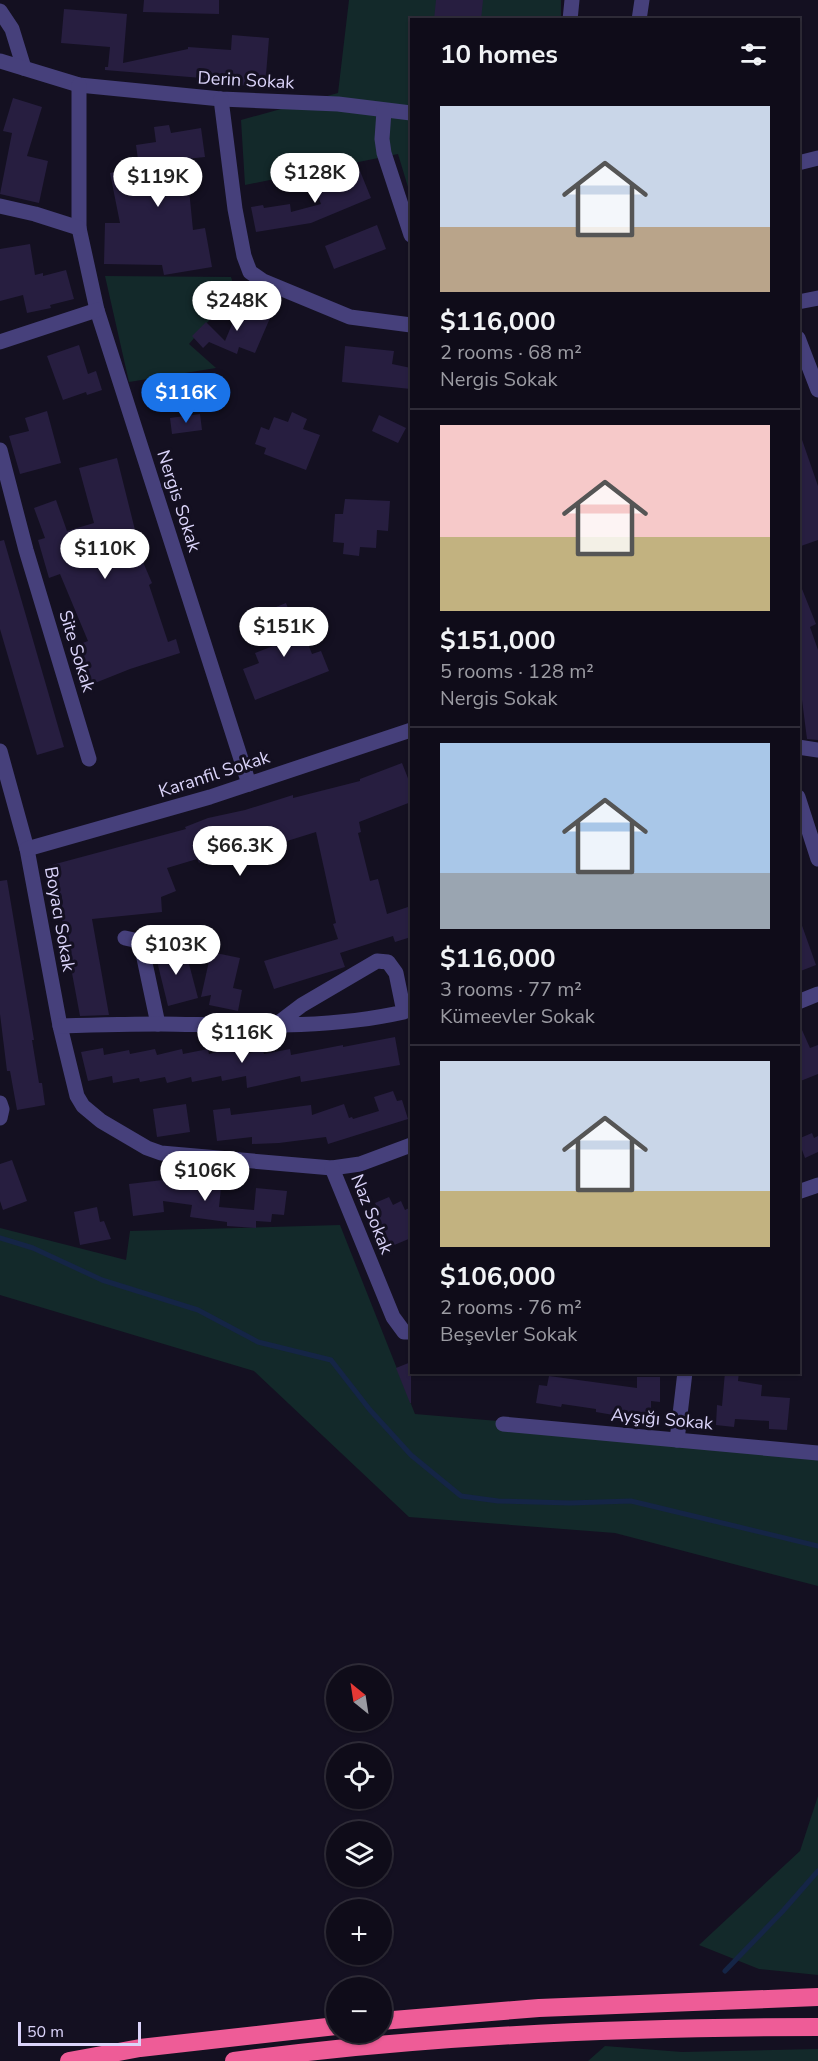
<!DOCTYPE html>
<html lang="en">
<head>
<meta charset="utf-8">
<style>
  :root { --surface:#0f0c19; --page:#1d1a26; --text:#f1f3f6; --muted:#9b9ba2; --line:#2f2c38; --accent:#1a73e8 }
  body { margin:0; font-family:"Nunito Sans",sans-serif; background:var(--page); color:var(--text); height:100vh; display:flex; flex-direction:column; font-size:22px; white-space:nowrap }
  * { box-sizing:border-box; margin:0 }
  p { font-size:20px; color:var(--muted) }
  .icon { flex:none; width:33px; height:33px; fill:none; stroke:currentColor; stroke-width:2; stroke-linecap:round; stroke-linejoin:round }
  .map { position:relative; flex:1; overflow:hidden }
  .details { position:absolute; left:410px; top:18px; width:390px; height:1356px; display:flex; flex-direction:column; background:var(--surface); border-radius:0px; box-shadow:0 2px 4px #0004,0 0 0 2px var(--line) }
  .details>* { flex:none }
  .needle { width:39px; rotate:330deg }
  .fabs { position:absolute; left:326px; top:1665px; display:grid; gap:12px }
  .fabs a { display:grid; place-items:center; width:66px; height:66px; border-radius:50%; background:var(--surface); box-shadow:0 2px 4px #0004,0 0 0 2px var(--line); font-size:30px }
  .scale { position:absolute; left:18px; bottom:15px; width:123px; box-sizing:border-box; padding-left:6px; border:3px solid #dbd4fa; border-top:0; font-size:16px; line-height:21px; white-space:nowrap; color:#dbd4fa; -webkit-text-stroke:4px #141021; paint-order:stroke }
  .price { position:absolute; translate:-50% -51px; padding:0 14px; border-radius:21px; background:#fff; color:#222; font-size:20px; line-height:39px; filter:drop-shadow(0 2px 3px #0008) }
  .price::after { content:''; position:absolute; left:50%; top:36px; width:18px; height:14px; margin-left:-9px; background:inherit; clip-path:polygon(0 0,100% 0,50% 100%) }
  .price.current { background:var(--accent); color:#fff }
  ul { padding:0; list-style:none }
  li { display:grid; align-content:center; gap:12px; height:318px; padding:0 30px }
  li+li { border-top:2px solid var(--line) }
  li span { display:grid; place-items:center; height:186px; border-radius:0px; color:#555 }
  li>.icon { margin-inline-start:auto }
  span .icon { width:108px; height:108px; fill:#fffc; stroke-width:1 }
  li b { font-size:26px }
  h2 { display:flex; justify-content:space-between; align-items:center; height:72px; padding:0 30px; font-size:26px }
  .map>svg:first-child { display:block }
</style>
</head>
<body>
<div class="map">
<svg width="818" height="2061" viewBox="0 0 818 2061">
  <rect width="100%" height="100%" fill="#141021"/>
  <g fill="#13292a">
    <polygon points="349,0 561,0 561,19 411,20 411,197 398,154 245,185 241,120 338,93"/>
    <polygon points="105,276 231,277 235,290 189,344 216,368 129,382"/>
    <polygon points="340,1225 415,1414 818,1448 818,1586 615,1533 409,1517 254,1371 0,1295 0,1228 126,1260 130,1231"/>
    <polygon points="818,1796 818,1975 759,1969 699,1945 800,1851"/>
    <polygon points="605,2046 682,2052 818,2049 818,2061 588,2061"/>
  </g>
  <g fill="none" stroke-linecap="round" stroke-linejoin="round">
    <g stroke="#152546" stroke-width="5">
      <polyline points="0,1238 33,1248 102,1280 198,1310 258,1342 331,1360 370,1410 411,1455 461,1496 498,1501 570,1503 631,1501 818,1546"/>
      <polyline points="725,1971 782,1912 818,1871"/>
    </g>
  </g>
  <g fill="#271e40">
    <polygon points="144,0 219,0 219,14 143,12"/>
    <polygon points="436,0 483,0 481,20 434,20"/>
    <polygon points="64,9 127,14 123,63 188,49 188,47 231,50 232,35 269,38 265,87 237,85 238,81 105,70 105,67 108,67 110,47 61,43"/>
    <polygon points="13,98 42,107 27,156 48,161 39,203 0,194 12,133 3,131"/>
    <polygon points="169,125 171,133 201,128 205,157 186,159 193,230 205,228 212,267 164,275 162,265 104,264 105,223 120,223 110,173 139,167 136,145 156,142 154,127"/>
    <polygon points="360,171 371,198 311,223 256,232 251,207 263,205 264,208 290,204 291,212 321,204 313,183 339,172 341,179"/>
    <polygon points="377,225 386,249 334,269 325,246"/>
    <polygon points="30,244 35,275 43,273 43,276 66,270 74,299 50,305 51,308 27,313 23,295 0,301 0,249"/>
    <polygon points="240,305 270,318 255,353 239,347 237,354 209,342 203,348 192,336 206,322 225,341"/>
    <polygon points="79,345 88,374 96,371 102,390 87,395 86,392 63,400 47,356"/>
    <polygon points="345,346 394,351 392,364 411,368 411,389 342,382"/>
    <polygon points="47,411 61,463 20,474 9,436 29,431 25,418"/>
    <polygon points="292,412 307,419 303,429 320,435 306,470 264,454 266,448 255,444 261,427 269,430 274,417 288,422"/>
    <polygon points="200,414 202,430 172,434 170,418"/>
    <polygon points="379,415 406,428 398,443 372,431"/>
    <polygon points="798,434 800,434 818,486 818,540 801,546 798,538"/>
    <polygon points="117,458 143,562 152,583 149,585 168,642 176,639 180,653 130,669 85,687 69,648 88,641 60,574 49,578 38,540 45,538 34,508 56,500 67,531 94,523 79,468"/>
    <polygon points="345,499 390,501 388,531 377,530 376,548 360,547 359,556 343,554 344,543 333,542 335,514 343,514"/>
    <polygon points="4,540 64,747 37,755 0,629 0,541"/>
    <polygon points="798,579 816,624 810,627 818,650 818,740 807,739 801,692 798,693"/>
    <polygon points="286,603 293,621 298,619 312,654 321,651 329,671 255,700 243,669 259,663 255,653 273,646 267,632 278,628 271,609"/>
    <polygon points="402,763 411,786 411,802 359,822 361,832 358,833 370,881 378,879 387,914 411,906 411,937 395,942 393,936 340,953 345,967 274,989 264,961 338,939 333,924 336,923 316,832 271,846 270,842 232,853 231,851 199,863 197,859 167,868 176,891 161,897 162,912 92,919 109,1015 80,1016 55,882 52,883 48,866 186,829 185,827 208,818 245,810 293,795 293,798 360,781 360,779"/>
    <polygon points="7,880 34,1040 32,1040 39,1083 42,1083 45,1105 17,1110 10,1071 7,1071 0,1014 0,881"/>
    <polygon points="798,920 800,920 816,965 798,972"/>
    <polygon points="184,945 198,998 168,1006 155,953"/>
    <polygon points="211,952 240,958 233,988 242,990 238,1011 209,1005 211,995 201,997"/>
    <polygon points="798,1021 810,1048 818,1045 818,1074 798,1082"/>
    <polygon points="395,1037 400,1065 301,1082 300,1076 247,1088 246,1076 222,1081 221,1076 192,1082 191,1077 167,1083 165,1077 140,1082 139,1078 113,1083 112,1076 88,1081 81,1052 103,1048 104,1055 129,1050 130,1054 155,1049 157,1055 182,1049 183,1054 208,1049 209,1054 238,1047 239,1055 263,1050 264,1054 290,1049 291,1055 343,1045 343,1047"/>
    <polygon points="393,1091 397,1101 402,1100 408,1119 328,1144 326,1137 279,1143 252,1144 252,1137 217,1141 213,1110 230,1108 231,1115 311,1105 312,1115 344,1104 349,1118 352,1117 353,1119 379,1111 374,1097"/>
    <polygon points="186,1104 190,1132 157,1137 153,1109"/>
    <polygon points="812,1133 814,1138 818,1136 818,1152 805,1158 798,1139"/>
    <polygon points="12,1160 27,1201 3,1210 0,1201 0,1164"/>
    <polygon points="163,1180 221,1188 219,1207 254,1210 256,1188 287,1191 284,1215 272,1214 271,1222 256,1221 256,1228 227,1226 227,1222 190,1217 192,1205 163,1201 164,1212 133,1216 129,1184"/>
    <polygon points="389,1197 393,1205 401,1201 405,1210 411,1207 411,1238 387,1248 375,1219 381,1216 375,1203"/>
    <polygon points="97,1207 100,1222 104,1221 111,1239 80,1245 74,1212"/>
    <polygon points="411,1362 411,1403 410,1403 396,1368"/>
    <polygon points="725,1372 739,1372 738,1381 762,1385 761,1396 790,1398 787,1430 769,1429 769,1421 735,1419 734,1427 716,1425 717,1405 722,1406"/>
    <polygon points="549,1376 637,1388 637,1377 660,1377 660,1402 651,1401 651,1415 638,1415 638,1419 625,1420 625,1417 596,1412 596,1409 562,1404 561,1407 536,1403 539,1385 547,1386"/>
  </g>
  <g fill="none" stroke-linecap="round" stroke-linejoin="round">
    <g stroke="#46407b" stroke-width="15">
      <polyline points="0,11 12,29 24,68"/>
      <polyline points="570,20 572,0"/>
      <polyline points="639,20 642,0"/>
      <polyline points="0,61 79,85 221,99 338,104 411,113"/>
      <polyline points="79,85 79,228 97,310 249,784"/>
      <polyline points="221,99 235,209 244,256 250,272 263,281 350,317 411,325"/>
      <polyline points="384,111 382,139 384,153 411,235"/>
      <polyline points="798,163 818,158"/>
      <polyline points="0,206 35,214 79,228"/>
      <polyline points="798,302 818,298"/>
      <polyline points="798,338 818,390"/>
      <polyline points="0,342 97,310"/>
      <polyline points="0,450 26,550 89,759"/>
      <polyline points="798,747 818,750"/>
      <polyline points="0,751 27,849 60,1026 77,1096 83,1106 101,1121 147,1148 161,1153 332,1168 360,1164 411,1145"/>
      <polyline points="798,797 818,859"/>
      <polyline points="27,849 210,797 411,730"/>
      <polyline points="125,938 134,940 141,944 158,1024"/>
      <polyline points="798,1002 818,994"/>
      <path d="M60 1026C93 1025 127 1024 161 1024 242 1025 324 1030 404 1012L396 973 388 962 377 961 302 1005 273 1027"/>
      <polyline points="0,1103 2,1109 0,1118"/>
      <polyline points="332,1168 393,1317 404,1332 411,1332"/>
      <polyline points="798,1192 818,1185"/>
      <polyline points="503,1424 818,1453"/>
      <polyline points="677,1440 685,1372"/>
    </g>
    <g stroke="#ee5c97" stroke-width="18">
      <polyline points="381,2021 539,2008 818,1997"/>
      <polyline points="69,2061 140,2048 336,2026"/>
      <path d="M234 2061C428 2035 623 2027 818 2027"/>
    </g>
  </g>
  <g text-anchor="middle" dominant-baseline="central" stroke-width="6" stroke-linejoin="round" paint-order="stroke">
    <g font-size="18" fill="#dbd4fa" stroke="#141021">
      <text transform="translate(246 80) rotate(3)">Derin Sokak</text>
      <text transform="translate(179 501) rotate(72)">Nergis Sokak</text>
      <text transform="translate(77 651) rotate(73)">Site Sokak</text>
      <text transform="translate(214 774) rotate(-18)">Karanfil Sokak</text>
      <text transform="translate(60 919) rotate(80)">Boyacı Sokak</text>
      <text transform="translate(372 1214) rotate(68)">Naz Sokak</text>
      <text transform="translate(662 1419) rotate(5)">Ayşığı Sokak</text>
    </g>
  </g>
</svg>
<div class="fabs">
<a><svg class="needle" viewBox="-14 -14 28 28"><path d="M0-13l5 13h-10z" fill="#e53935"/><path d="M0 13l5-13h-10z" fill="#9b9ba2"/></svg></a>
<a><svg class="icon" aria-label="locate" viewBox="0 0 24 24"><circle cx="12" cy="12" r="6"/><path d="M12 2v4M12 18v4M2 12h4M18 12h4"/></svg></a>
<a><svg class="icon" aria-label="layers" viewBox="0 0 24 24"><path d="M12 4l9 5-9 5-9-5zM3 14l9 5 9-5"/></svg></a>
<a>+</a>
<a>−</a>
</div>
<div class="scale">50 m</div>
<b class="price" style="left:315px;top:204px">$128K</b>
<b class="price" style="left:158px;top:208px">$119K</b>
<b class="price" style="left:237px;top:332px">$248K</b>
<b class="price current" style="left:186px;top:424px">$116K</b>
<b class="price" style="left:105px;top:580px">$110K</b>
<b class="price" style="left:284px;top:658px">$151K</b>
<b class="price" style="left:240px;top:877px">$66.3K</b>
<b class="price" style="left:176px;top:976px">$103K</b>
<b class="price" style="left:242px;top:1064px">$116K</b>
<b class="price" style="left:205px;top:1202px">$106K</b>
<section class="details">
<h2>10 homes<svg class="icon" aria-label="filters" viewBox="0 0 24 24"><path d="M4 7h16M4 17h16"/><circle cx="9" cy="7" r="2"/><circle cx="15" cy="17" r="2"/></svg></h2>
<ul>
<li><span style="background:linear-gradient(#c9d6e8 65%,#b9a48a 0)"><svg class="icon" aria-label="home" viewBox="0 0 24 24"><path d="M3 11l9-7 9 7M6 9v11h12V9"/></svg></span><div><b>$116,000</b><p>2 rooms · 68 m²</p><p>Nergis Sokak</p></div></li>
<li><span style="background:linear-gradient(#f6c9c9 60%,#c2b280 0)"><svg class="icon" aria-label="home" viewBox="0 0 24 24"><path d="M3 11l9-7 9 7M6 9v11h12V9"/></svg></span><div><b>$151,000</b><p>5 rooms · 128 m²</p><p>Nergis Sokak</p></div></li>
<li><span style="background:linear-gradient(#a9c7e8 70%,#9aa5b1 0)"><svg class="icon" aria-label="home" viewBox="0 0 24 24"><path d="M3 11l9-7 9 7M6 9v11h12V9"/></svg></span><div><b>$116,000</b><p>3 rooms · 77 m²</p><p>Kümeevler Sokak</p></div></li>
<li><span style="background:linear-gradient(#c9d6e8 70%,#c2b280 0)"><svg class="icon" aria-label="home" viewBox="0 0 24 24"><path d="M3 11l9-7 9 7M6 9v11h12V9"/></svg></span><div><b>$106,000</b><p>2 rooms · 76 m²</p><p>Beşevler Sokak</p></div></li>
</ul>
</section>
</div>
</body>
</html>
